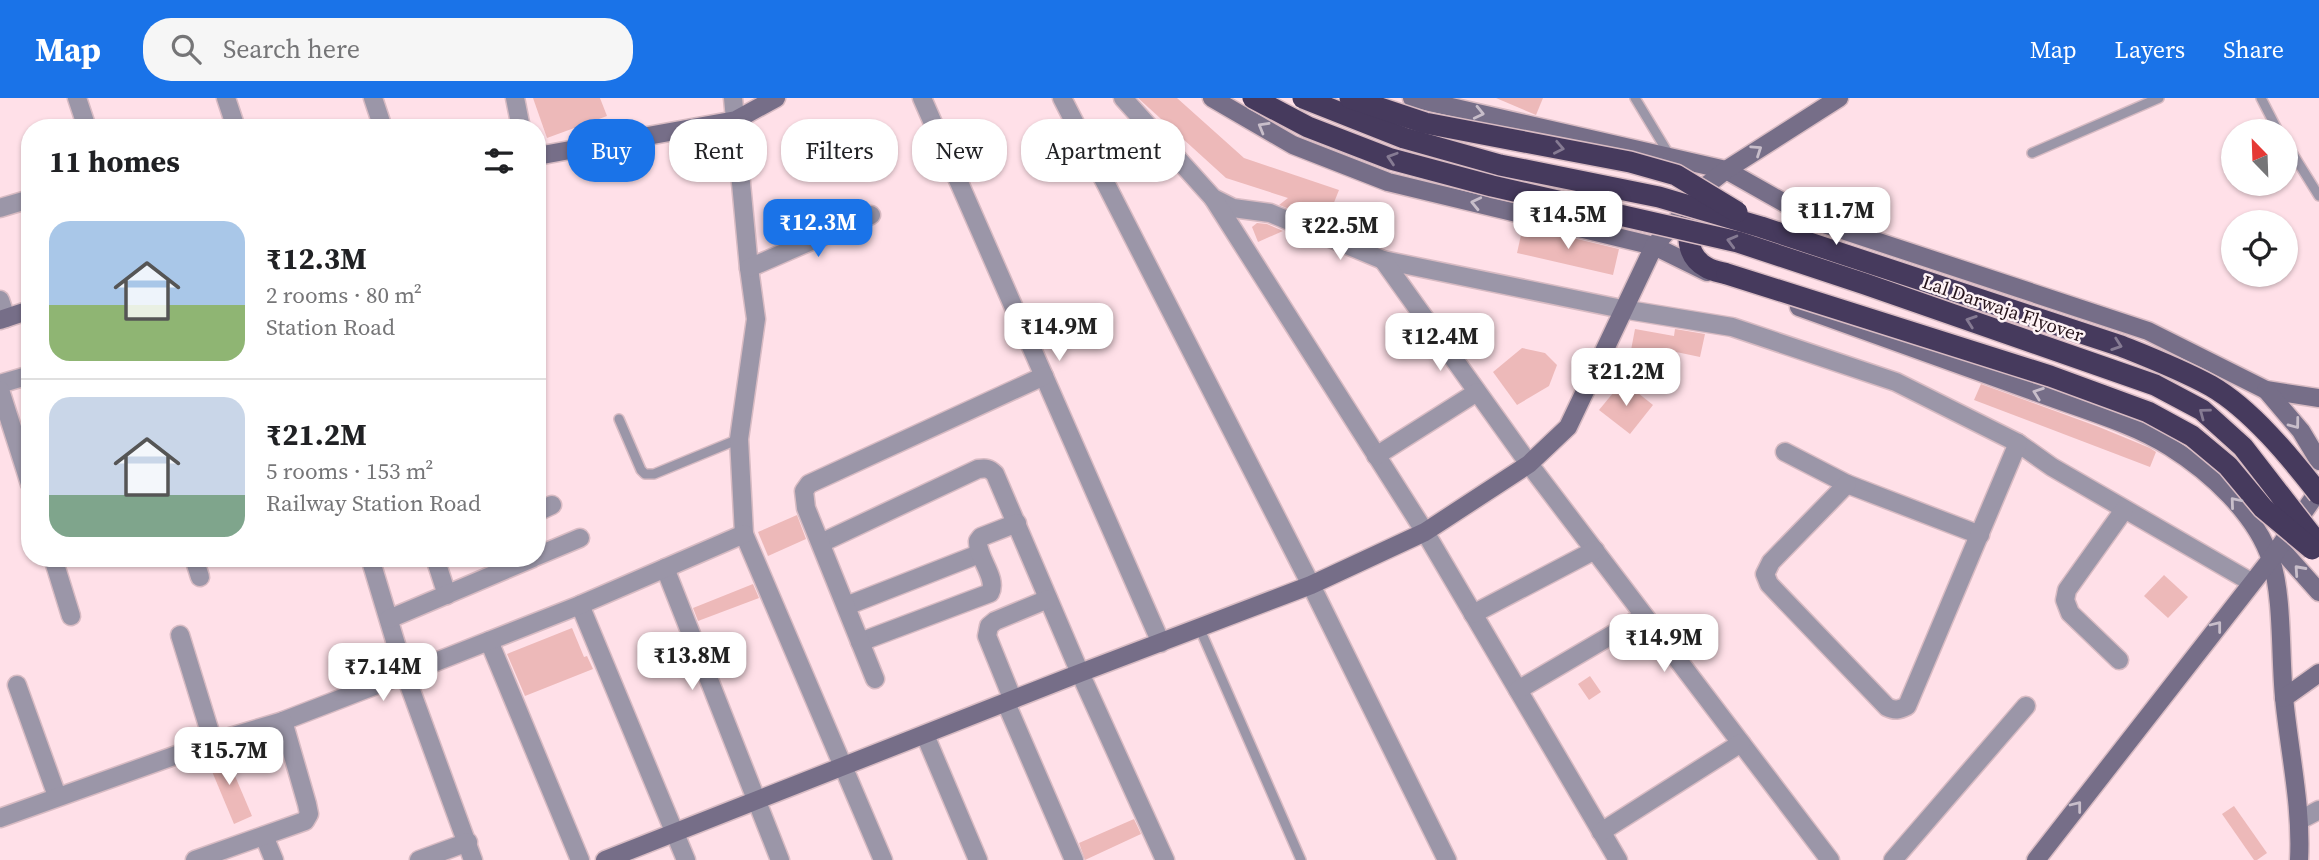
<!DOCTYPE html>
<html lang="en">
<head>
<meta charset="utf-8">
<style>
  :root { --surface:#fff; --page:#f6f6f6; --text:#202124; --muted:#757577; --line:#e0e0e0; --accent:#1a73e8 }
  body { margin:0; font-family:"Source Serif 4",serif; background:var(--page); color:var(--text); height:100vh; display:flex; flex-direction:column; font-size:26px; white-space:nowrap }
  * { box-sizing:border-box; margin:0 }
  p { font-size:23px; color:var(--muted) }
  .icon { flex:none; width:38px; height:38px; fill:none; stroke:currentColor; stroke-width:2; stroke-linecap:round; stroke-linejoin:round }
  .map { position:relative; flex:1; overflow:hidden }
  .details { position:absolute; left:21px; top:21px; width:525px; height:448px; display:flex; flex-direction:column; background:var(--surface); border-radius:28px; box-shadow:0 2px 5px #0004 }
  .details>* { flex:none }
  .top-card { position:absolute; left:567px; top:21px; width:665px; height:63px; display:flex; gap:14px }
  .needle { width:46px; rotate:337deg }
  .buttons { position:absolute; left:2221px; top:21px; display:grid; gap:14px }
  .buttons a { display:grid; place-items:center; width:77px; height:77px; border-radius:50%; background:var(--surface); box-shadow:0 2px 5px #0004; font-size:35px }
  .price { position:absolute; translate:-50% -60px; padding:0 16px; border-radius:14px; background:#fff; color:#222; font-size:23px; line-height:46px; filter:drop-shadow(0 2px 4px #0008) }
  .price::after { content:''; position:absolute; left:50%; top:42px; width:21px; height:16px; margin-left:-10px; background:inherit; clip-path:polygon(0 0,100% 0,50% 100%) }
  .price.current { background:var(--accent); color:#fff }
  ul { padding:0; list-style:none }
  li { display:flex; align-items:center; gap:21px; height:175px; padding:0 28px }
  li+li { border-top:2px solid var(--line) }
  li span { display:grid; place-items:center; flex:none; width:196px; height:140px; border-radius:21px; color:#555 }
  li>.icon { margin-inline-start:auto }
  span .icon { width:84px; height:84px; fill:#fffc; stroke-width:1 }
  li b { font-size:30px }
  h2 { display:flex; justify-content:space-between; align-items:center; height:84px; padding:0 28px; font-size:30px }
  .tag { padding:0 24px; border-radius:28px; background:var(--surface); box-shadow:0 2px 5px #0004; font-size:24px; line-height:63px }
  .tag.current { background:var(--accent); color:#fff }
  header { display:flex; align-items:center; gap:42px; box-sizing:border-box; height:98px; padding:0 35px; background:var(--accent); color:#fff }
  header strong { font-size:33px }
  nav { display:flex; gap:38px; margin-inline-start:auto; font-size:24px }
  .search { width:490px; height:63px; background:var(--page); display:flex; align-items:center; gap:18px; box-sizing:border-box; padding:0 24px; border-radius:28px; color:var(--muted); font-size:26px }
  .map>svg:first-child { display:block }
</style>
</head>
<body>
<header>
<strong>Map</strong>
<div class="search"><svg class="icon" aria-label="search" viewBox="0 0 24 24"><circle cx="10" cy="10" r="6"/><path d="M15 15l6 6"/></svg>Search here</div>
<nav><a>Map</a><a>Layers</a><a>Share</a></nav>
</header>
<div class="map">
<svg width="2319" height="762" viewBox="0 0 2319 762">
  <rect width="100%" height="100%" fill="#ffe0e8"/>
  <g fill="#edb9b9">
    <polygon points="533,0 600,0 607,18 547,40"/>
    <polygon points="1138,0 1177,0 1244,60 1339,92 1331,112 1312,120 1279,107 1288,100 1226,80"/>
    <polygon points="1496,0 1543,0 1536,17"/>
    <polygon points="1257,125 1267,126 1283,133 1258,144 1252,129"/>
    <polygon points="1523,128 1619,151 1613,177 1517,155"/>
    <polygon points="1635,231 1674,238 1675,231 1705,236 1700,259 1662,251 1658,273 1628,268"/>
    <polygon points="1522,250 1545,255 1557,267 1549,288 1517,307 1493,274"/>
    <polygon points="1623,283 1653,307 1630,336 1599,312"/>
    <polygon points="1981,286 2099,329 2150,350 2156,354 2150,369 1974,302"/>
    <polygon points="797,417 806,441 768,458 758,434"/>
    <polygon points="2164,477 2188,499 2168,520 2144,498"/>
    <polygon points="753,486 759,500 698,523 693,510"/>
    <polygon points="572,530 584,559 587,558 593,571 525,598 507,556"/>
    <polygon points="1590,578 1601,594 1589,602 1578,586"/>
    <polygon points="224,652 252,718 234,726 206,659"/>
    <polygon points="2234,708 2267,755 2257,762 2254,762 2222,716"/>
    <polygon points="1134,721 1141,736 1085,762 1079,745"/>
  </g>
  <g fill="none" stroke-linecap="round" stroke-linejoin="round">
    <g stroke="#d8bbc3" stroke-width="12">
      <g id="lane">
        <polyline points="1635,0 1670,58"/>
        <polyline points="2261,0 2278,33"/>
        <polyline points="2286,45 2319,98"/>
        <polyline points="2032,55 2159,0"/>
        <polyline points="619,321 641,372 645,376 654,376 739,341"/>
        <polyline points="1199,529 1301,762"/>
      </g>
    </g>
    <g stroke="#d8bbc3" stroke-width="21">
      <g id="street">
        <polyline points="77,0 87,30"/>
        <polyline points="226,0 236,30"/>
        <polyline points="373,0 383,30"/>
        <polyline points="515,0 521,30"/>
        <polyline points="733,0 749,170 756,221 739,341 744,436 883,762"/>
        <polyline points="922,0 1161,545"/>
        <polyline points="1062,0 1311,487 1447,762"/>
        <polyline points="1123,0 1213,100 1233,110 1270,115 1383,162 1622,211 1732,229 1896,284 2018,345 2052,369 2251,484"/>
        <polyline points="1213,100 1425,434 1618,762"/>
        <polyline points="0,110 30,101"/>
        <polyline points="1383,162 1529,366 1830,762"/>
        <polyline points="749,170 871,117"/>
        <polyline points="0,202 6,220"/>
        <polyline points="0,286 30,277"/>
        <polyline points="0,292 30,386"/>
        <polyline points="1785,354 1847,386 1980,437"/>
        <polyline points="1376,358 1477,294"/>
        <path d="M1847 386 1771 464 1765 476 1769 486 1887 609C1895 613 1899 612 1907 608L2018 345"/>
        <polyline points="537,414 552,407"/>
        <path d="M821 445 978 371C986 370 989 370 995 376L1080 575 1165 762"/>
        <polyline points="537,458 580,440"/>
        <polyline points="53,460 71,518"/>
        <polyline points="194,460 200,479"/>
        <polyline points="370,460 405,576 473,762"/>
        <polyline points="435,460 447,497"/>
        <polyline points="665,470 780,762"/>
        <polyline points="580,507 686,762"/>
        <polyline points="846,508 979,456"/>
        <polyline points="1473,516 1595,452"/>
        <polyline points="389,521 533,460"/>
        <polyline points="180,537 213,644"/>
        <polyline points="489,543 580,762"/>
        <path d="M860 544 990 495C998 480 977 460 978 443L981 439 1017 425"/>
        <polyline points="2119,562 2070,515 2065,502 2067,492 2124,412"/>
        <polyline points="875,581 806,410 804,393 809,386 1044,278"/>
        <polyline points="17,587 57,698"/>
        <polyline points="1518,592 1644,518"/>
        <polyline points="1013,602 987,538 989,528 995,523 1048,501"/>
        <polyline points="1006,605 1074,762"/>
        <polyline points="925,637 978,762"/>
        <polyline points="0,720 213,644 283,623 405,576 580,507 744,436"/>
        <polyline points="2300,722 2319,712"/>
        <polyline points="1601,734 1741,645"/>
        <polyline points="264,738 274,762"/>
        <polyline points="195,762 305,723 309,716 307,706 283,623"/>
        <polyline points="419,762 468,744"/>
        <polyline points="1893,762 2026,608"/>
      </g>
    </g>
    <g stroke="#d8bbc3" stroke-width="21">
      <g id="secondary">
        <polyline points="1212,0 1293,47 1388,84 1654,148 1707,174"/>
        <polyline points="1412,0 1726,72 1818,124 2148,233 2266,292 2319,300"/>
        <polyline points="537,58 736,22 776,0"/>
        <path d="M1799 209C1877 237 1955 265 2033 293 2075 309 2133 325 2170 349 2210 374 2256 416 2271 462 2283 498 2280 559 2284 599 2289 653 2302 707 2299 762"/>
        <polyline points="0,222 30,212"/>
        <polyline points="2266,292 2301,333 2319,363"/>
        <polyline points="2279,449 2319,494"/>
        <polyline points="2284,600 2319,575"/>
        <polyline points="605,762 1080,575 1311,487 1425,434 1529,366 1568,329 1654,148 1680,119 1698,94 1726,72 1839,0"/>
        <polyline points="2036,762 2271,461 2319,392"/>
      </g>
    </g>
    <g stroke="#d8bbc3" stroke-width="24">
      <path id="highway" d="M1698 94C1691 117 1678 154 1706 169 1712 173 1720 174 1727 176"/>
    </g>
    <use href="#lane" stroke="#9b96a8" stroke-width="9"/>
    <use href="#street" stroke="#9b96a8" stroke-width="18"/>
    <use href="#secondary" stroke="#766e88" stroke-width="18"/>
    <use href="#highway" stroke="#463a5d" stroke-width="21"/>
    <g stroke="#d8bbc3" stroke-width="24" stroke-linecap="butt">
      <g id="highway-bridge">
        <polyline points="1253,0 1308,29 1391,61 1492,88 1738,144 1865,186 2155,287 2202,312 2243,349 2319,447"/>
        <path d="M1303 0 1404 40 1500 67 1659 99 1761 129 2121 248C2151 260 2182 272 2211 288 2251 311 2291 360 2319 396"/>
        <polyline points="1350,0 1425,25 1630,64 1676,77 1737,114"/>
        <polyline points="1727,176 2050,278 2148,314 2192,338 2228,368 2263,410 2312,451"/>
      </g>
    </g>
    <use href="#highway-bridge" stroke="#463a5d" stroke-width="21"/>
  </g>
  <defs><path id="oneway-chevron" d="M-2-3.5L2.5 0L-2 3.5" fill="none" stroke-width="1.6" stroke-linecap="round" stroke-linejoin="round" transform="scale(1.75)"/></defs>
  <g stroke="#c8beca">
    <use href="#oneway-chevron" transform="translate(1479 15) rotate(13)"/>
    <use href="#oneway-chevron" transform="translate(1263 29) rotate(-150)"/>
    <use href="#oneway-chevron" transform="translate(1757 52) rotate(-34)"/>
    <use href="#oneway-chevron" transform="translate(1476 105) rotate(-167)"/>
    <use href="#oneway-chevron" transform="translate(2038 295) rotate(-160)"/>
    <use href="#oneway-chevron" transform="translate(2295 326) rotate(53)"/>
    <use href="#oneway-chevron" transform="translate(2235 404) rotate(-130)"/>
    <use href="#oneway-chevron" transform="translate(2299 472) rotate(-132)"/>
    <use href="#oneway-chevron" transform="translate(2217 528) rotate(-52)"/>
    <use href="#oneway-chevron" transform="translate(2077 708) rotate(-52)"/>
  </g>
  <g stroke="#867b93">
    <use href="#oneway-chevron" transform="translate(1559 50) rotate(11)"/>
    <use href="#oneway-chevron" transform="translate(1392 60) rotate(-162)"/>
    <use href="#oneway-chevron" transform="translate(1732 143) rotate(-165)"/>
    <use href="#oneway-chevron" transform="translate(1971 223) rotate(-161)"/>
    <use href="#oneway-chevron" transform="translate(2117 247) rotate(19)"/>
    <use href="#oneway-chevron" transform="translate(2204 315) rotate(-143)"/>
  </g>
  <g text-anchor="middle" dominant-baseline="central" stroke-width="5" stroke-linejoin="round" paint-order="stroke">
    <g font-size="19" fill="#27151b" stroke="#fef3f6">
      <text transform="translate(2003 210) rotate(19)">Lal Darwaja Flyover</text>
    </g>
  </g>
</svg>
<div class="buttons">
<a><svg class="needle" viewBox="-14 -14 28 28"><path d="M0-13l5 13h-10z" fill="#e53935"/><path d="M0 13l5-13h-10z" fill="#757577"/></svg></a>
<a><svg class="icon" aria-label="locate" viewBox="0 0 24 24"><circle cx="12" cy="12" r="6"/><path d="M12 2v4M12 18v4M2 12h4M18 12h4"/></svg></a>
</div>
<b class="price" style="left:1836px;top:149px">₹11.7M</b>
<b class="price" style="left:1568px;top:153px">₹14.5M</b>
<b class="price current" style="left:818px;top:161px">₹12.3M</b>
<b class="price" style="left:1340px;top:164px">₹22.5M</b>
<b class="price" style="left:1059px;top:265px">₹14.9M</b>
<b class="price" style="left:1440px;top:275px">₹12.4M</b>
<b class="price" style="left:1626px;top:310px">₹21.2M</b>
<b class="price" style="left:1664px;top:576px">₹14.9M</b>
<b class="price" style="left:692px;top:594px">₹13.8M</b>
<b class="price" style="left:383px;top:605px">₹7.14M</b>
<b class="price" style="left:229px;top:689px">₹15.7M</b>
<div class="top-card">
<a class="tag current">Buy</a>
<a class="tag">Rent</a>
<a class="tag">Filters</a>
<a class="tag">New</a>
<a class="tag">Apartment</a>
</div>
<section class="details">
<h2>11 homes<svg class="icon" aria-label="filters" viewBox="0 0 24 24"><path d="M4 7h16M4 17h16"/><circle cx="9" cy="7" r="2"/><circle cx="15" cy="17" r="2"/></svg></h2>
<ul>
<li><span style="background:linear-gradient(#a9c7e8 60%,#8fb573 0)"><svg class="icon" aria-label="home" viewBox="0 0 24 24"><path d="M3 11l9-7 9 7M6 9v11h12V9"/></svg></span><div><b>₹12.3M</b><p>2 rooms · 80 m²</p><p>Station Road</p></div></li>
<li><span style="background:linear-gradient(#c9d6e8 70%,#7fa58c 0)"><svg class="icon" aria-label="home" viewBox="0 0 24 24"><path d="M3 11l9-7 9 7M6 9v11h12V9"/></svg></span><div><b>₹21.2M</b><p>5 rooms · 153 m²</p><p>Railway Station Road</p></div></li>
</ul>
</section>
</div>
</body>
</html>
